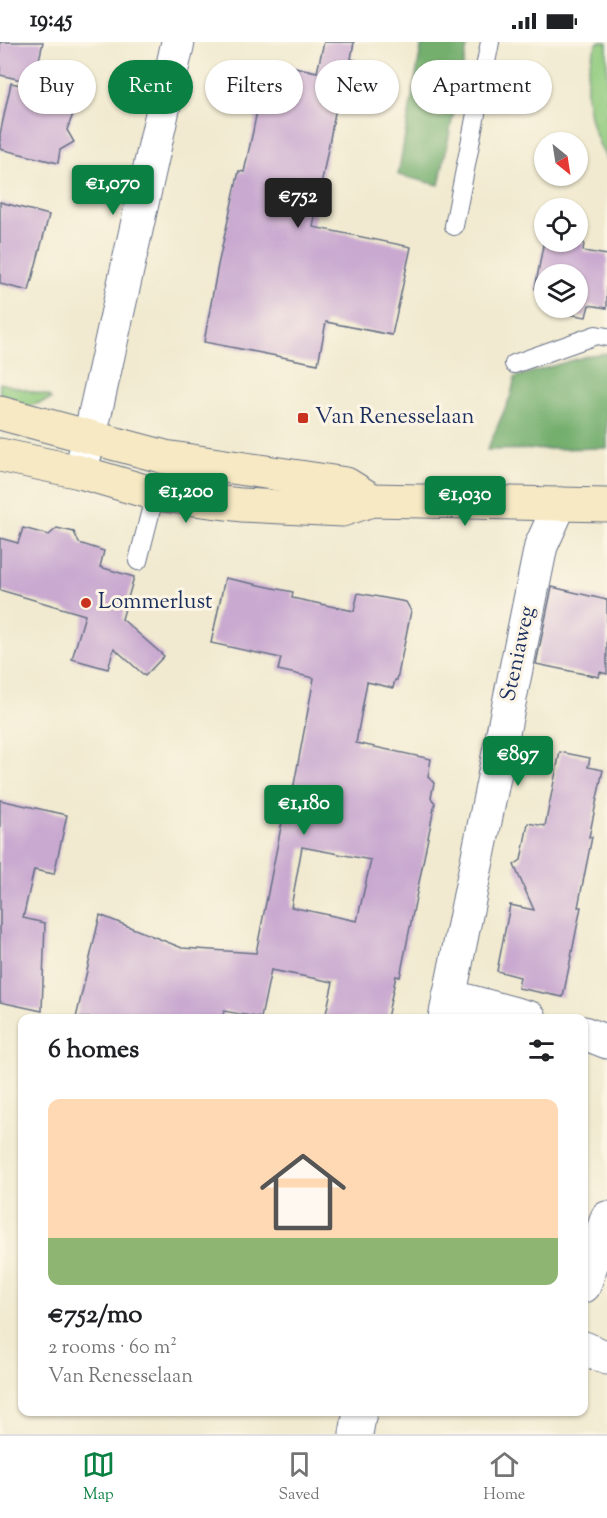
<!DOCTYPE html>
<html lang="en">
<head>
<meta charset="utf-8">
<style>
  :root { --surface:#fff; --page:#f6f6f6; --text:#202124; --muted:#757577; --line:#e0e0e0; --accent:#0b8043 }
  body { margin:0; font-family:"Sorts Mill Goudy",serif; background:var(--page); color:var(--text); height:100vh; display:flex; flex-direction:column; font-size:22px; white-space:nowrap }
  * { box-sizing:border-box; margin:0 }
  p { font-size:20px; color:var(--muted) }
  .icon { flex:none; width:33px; height:33px; fill:none; stroke:currentColor; stroke-width:2; stroke-linecap:round; stroke-linejoin:round }
  .map { position:relative; flex:1; overflow:hidden }
  .side { position:absolute; left:18px; top:972px; width:570px; height:402px; display:flex; flex-direction:column; background:var(--surface); border-radius:12px; box-shadow:0 2px 4px #0004 }
  .side>* { flex:none }
  .banner { position:absolute; left:18px; top:18px; width:572px; height:54px; display:flex; gap:12px }
  .needle { width:39px; rotate:150deg }
  .buttons { position:absolute; left:534px; top:90px; display:grid; gap:12px }
  .buttons a { display:grid; place-items:center; width:54px; height:54px; border-radius:50%; background:var(--surface); box-shadow:0 2px 4px #0004; font-size:30px }
  .price { position:absolute; translate:-50% -51px; padding:0 14px; border-radius:6px; background:var(--accent); color:#fff; font-size:20px; line-height:39px; filter:drop-shadow(0 2px 3px #0008) }
  .price::after { content:''; position:absolute; left:50%; top:36px; width:18px; height:14px; margin-left:-9px; background:inherit; clip-path:polygon(0 0,100% 0,50% 100%) }
  .price.active { background:#222; color:#fff }
  ul { padding:0; list-style:none }
  li { display:grid; align-content:center; gap:12px; height:318px; padding:0 30px }
  li span { display:grid; place-items:center; height:186px; border-radius:12px; color:#555 }
  li>.icon { margin-inline-start:auto }
  span .icon { width:108px; height:108px; fill:#fffc; stroke-width:1 }
  li b { font-size:26px }
  h2 { display:flex; justify-content:space-between; align-items:center; height:72px; padding:0 30px; font-size:26px }
  .tag { padding:0 21px; border-radius:27px; background:var(--surface); box-shadow:0 2px 4px #0004; font-size:21px; line-height:54px }
  .tag.active { background:var(--accent); color:#fff }
  .status { display:flex; justify-content:space-between; align-items:center; height:42px; padding:0 30px; background:var(--surface); direction:ltr }
  .status svg { height:16px; fill:currentColor }
  .dock { display:flex; justify-content:space-around; align-items:center; height:84px; border-top:2px solid var(--line); background:var(--surface); font-size:16px; color:var(--muted) }
  .dock a { display:grid; justify-items:center; gap:3px }
  .dock .active { color:var(--accent) }
  .map>svg:first-child { display:block }
</style>
</head>
<body>
<div class="status"><b>19:45</b><svg viewBox="0 0 49 12"><path d="M0 12V9h3v3zM5 12V6h3v6zM10 12V3h3v9zM15 12V0h3v12zM26 1h20v11H26zM47 4h2v5h-2z"/></svg></div>
<div class="map">
<svg width="607" height="1392" viewBox="0 0 607 1392">
  <rect width="100%" height="100%" fill="#fcf5e5"/>
  <filter id="ink" filterUnits="userSpaceOnUse"><feTurbulence type="fractalNoise" baseFrequency=".0167" numOctaves="2"/><feDisplacementMap in="SourceGraphic" scale="12" xChannelSelector="R" yChannelSelector="G"/><feConvolveMatrix kernelMatrix="1 2 1 2 8 2 1 2 1" color-interpolation-filters="sRGB"/></filter>
  <filter id="wash" filterUnits="userSpaceOnUse"><feTurbulence type="fractalNoise" baseFrequency=".008" numOctaves="4" result="noise"/><feDisplacementMap in="SourceGraphic" scale="24" xChannelSelector="R" yChannelSelector="G"/><feGaussianBlur stdDeviation="1.35" result="paint"/><feColorMatrix in="noise" values="0 0 0 0 0 0 0 0 0 0 0 0 0 0 0 0 0 1.4 0 .05"/><feComposite in="paint" operator="in"/></filter>
  <g filter="url(#wash)">
    <rect width="100%" height="100%" fill="#f1ead0"/>
    <g fill="#92cb7f" stroke="#567d6e" stroke-width="1.5">
      <path d="M598 0H607V117C587 84 578 35 598 0Z"/>
      <polygon points="0,341 49,354 51,357 24,366 0,362"/>
    </g>
    <g fill="#75af6e" stroke="#486f66" stroke-width="1.5">
      <polygon points="422,0 468,0 439,143 398,133"/>
      <polygon points="607,311 607,406 487,408 511,353 515,335 590,313"/>
    </g>
    <g id="blocks">
      <g fill="#c9a9d0" fill-rule="evenodd">
        <polygon points="0,0 43,0 34,41 0,33"/>
        <polygon points="324,0 354,0 351,17 363,20 357,42 338,55 313,185 411,205 392,293 326,280 318,322 204,300 218,223 239,129 244,130 253,89 257,69 254,64 260,37 266,34 268,19 317,30"/>
        <polygon points="11,41 70,53 76,64 67,88 74,100 60,108 58,121 0,107 0,92"/>
        <polygon points="0,160 49,173 29,249 0,242"/>
        <polygon points="544,198 544,200 578,198 584,201 583,209 607,213 607,266 589,263 586,275 561,271 562,266 578,266 578,232 544,232 544,249 535,247"/>
        <polygon points="23,486 49,493 57,486 74,490 79,501 104,509 100,525 134,535 122,577 164,614 145,634 114,606 108,627 72,617 85,573 0,548 0,496 18,501"/>
        <path d="M225 536 293 550 292 556 354 569 358 551 406 560 411 569 397 638H395L393 646 367 640 356 701 431 717 428 735 434 741 431 756 435 761 400 935 396 934 387 976H325L333 940 271 928 261 976 224 969 222 976H76L100 873 182 906 256 911 285 765 290 748H293L314 636 278 628 281 616 211 601ZM302 805 371 818 357 879 291 865Z"/>
        <polygon points="552,545 607,558 607,632 600,630 599,635 536,622"/>
        <polygon points="560,710 590,716 588,725 603,728 589,795 592,795 578,865 581,865 563,955 518,946 520,935 497,929 510,863 534,868 514,823 521,818 528,781 545,784"/>
        <polygon points="0,758 67,773 54,832 34,828 23,876 45,881 42,969 0,960"/>
      </g>
    </g>
  </g>
  <g filter="url(#ink)">
    <use href="#blocks" fill-opacity="0" stroke="#667086" stroke-width="1.5"/>
    <g fill="none" stroke-linecap="round" stroke-linejoin="round">
      <g stroke="#667086" stroke-width="20">
        <g id="service">
          <polyline points="454,184 490,0"/>
          <polyline points="514,322 596,293 607,295"/>
          <polyline points="138,519 155,452"/>
        </g>
      </g>
      <g stroke="#667086" stroke-width="35">
        <g id="minor">
          <polyline points="80,430 90,394 178,0"/>
          <polyline points="449,954 530,976"/>
          <polyline points="445,976 541,504 560,462"/>
          <polyline points="584,991 607,1000"/>
          <polyline points="584,1244 607,1176"/>
          <polyline points="584,1306 607,1316"/>
          <polyline points="356,1392 360,1370"/>
        </g>
      </g>
      <g stroke="#667086" stroke-width="35">
        <g id="secondary">
          <polyline points="0,371 165,415 346,442 372,458"/>
          <polyline points="0,413 80,430 155,452 241,463 342,468 372,458 607,463"/>
        </g>
      </g>
      <use href="#service" stroke="#fff" stroke-width="18"/>
      <use href="#minor" stroke="#fff" stroke-width="33"/>
      <use href="#secondary" stroke="#f6e9c3" stroke-width="33"/>
    </g>
  </g>
  <g fill="#c8321e" stroke="#fcf5e5" stroke-width="2">
    <rect x="297" y="370" width="12" height="12" rx="3"/>
    <circle cx="86" cy="561" r="6"/>
  </g>
  <g text-anchor="middle" dominant-baseline="central" stroke-width="6" stroke-linejoin="round" paint-order="stroke">
    <g font-size="22" fill="#1b2f5e" stroke="#fcf5e5" text-anchor="start">
      <text x="315" y="376">Van Renesselaan</text>
      <text x="98" y="561">Lommerlust</text>
    </g>
    <g font-size="22" fill="#1b2f5e" stroke="#fcf5e5">
      <text transform="translate(519 612) rotate(-78)">Steniaweg</text>
    </g>
  </g>
</svg>
<div class="buttons">
<a><svg class="needle" viewBox="-14 -14 28 28"><path d="M0-13l5 13h-10z" fill="#e53935"/><path d="M0 13l5-13h-10z" fill="#757577"/></svg></a>
<a><svg class="icon" aria-label="locate" viewBox="0 0 24 24"><circle cx="12" cy="12" r="6"/><path d="M12 2v4M12 18v4M2 12h4M18 12h4"/></svg></a>
<a><svg class="icon" aria-label="layers" viewBox="0 0 24 24"><path d="M12 4l9 5-9 5-9-5zM3 14l9 5 9-5"/></svg></a>
</div>
<b class="price" style="left:113px;top:174px">€1,070</b>
<b class="price active" style="left:298px;top:187px">€752</b>
<b class="price" style="left:186px;top:482px">€1,200</b>
<b class="price" style="left:465px;top:485px">€1,030</b>
<b class="price" style="left:518px;top:745px">€897</b>
<b class="price" style="left:304px;top:794px">€1,180</b>
<div class="banner">
<a class="tag">Buy</a>
<a class="tag active">Rent</a>
<a class="tag">Filters</a>
<a class="tag">New</a>
<a class="tag">Apartment</a>
</div>
<section class="side">
<h2>6 homes<svg class="icon" aria-label="filters" viewBox="0 0 24 24"><path d="M4 7h16M4 17h16"/><circle cx="9" cy="7" r="2"/><circle cx="15" cy="17" r="2"/></svg></h2>
<ul>
<li><span style="background:linear-gradient(#ffd9b3 75%,#8fb573 0)"><svg class="icon" aria-label="home" viewBox="0 0 24 24"><path d="M3 11l9-7 9 7M6 9v11h12V9"/></svg></span><div><b>€752/mo</b><p>2 rooms · 60 m²</p><p>Van Renesselaan</p></div></li>
</ul>
</section>
</div>
<nav class="dock">
<a class="active"><svg class="icon" aria-label="map" viewBox="0 0 24 24"><path d="M3 6l6-2 6 2 6-2v14l-6 2-6-2-6 2zM9 4v14M15 6v14"/></svg>Map</a>
<a><svg class="icon" aria-label="saved" viewBox="0 0 24 24"><path d="M7 4h10v16l-5-4-5 4z"/></svg>Saved</a>
<a><svg class="icon" aria-label="home" viewBox="0 0 24 24"><path d="M3 11l9-7 9 7M6 9v11h12V9"/></svg>Home</a>
</nav>
</body>
</html>
